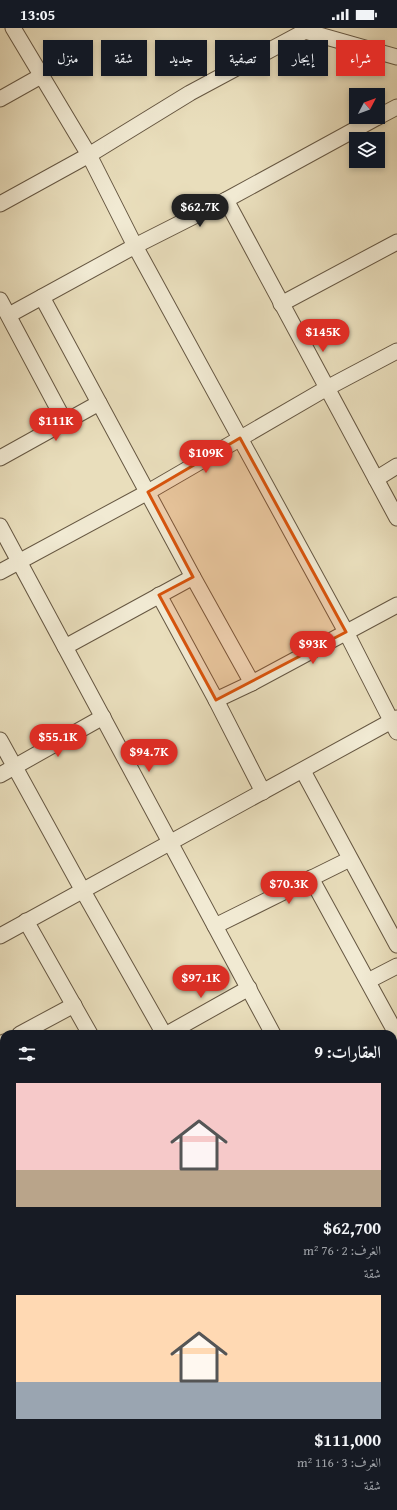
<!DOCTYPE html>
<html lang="ar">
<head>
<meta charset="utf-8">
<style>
  :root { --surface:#171b24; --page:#20242c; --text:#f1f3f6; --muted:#9ea1a6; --accent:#d93025 }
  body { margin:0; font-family:"Gentium Book Plus",Amiri,serif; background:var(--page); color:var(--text); direction:rtl; height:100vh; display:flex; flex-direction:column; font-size:15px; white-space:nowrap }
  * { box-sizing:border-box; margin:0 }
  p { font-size:13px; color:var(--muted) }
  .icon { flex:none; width:22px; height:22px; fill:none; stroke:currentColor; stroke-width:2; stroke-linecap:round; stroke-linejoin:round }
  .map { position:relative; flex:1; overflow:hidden; direction:ltr }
  .side { position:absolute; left:0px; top:1002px; width:397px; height:480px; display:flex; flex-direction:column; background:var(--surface); border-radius:12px 12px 0 0; box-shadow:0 2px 6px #0003; direction:rtl }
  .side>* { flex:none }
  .guide { position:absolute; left:12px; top:12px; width:373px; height:36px; direction:rtl; display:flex; gap:8px }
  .needle { width:26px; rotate:49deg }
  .buttons { position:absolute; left:349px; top:60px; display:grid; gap:8px }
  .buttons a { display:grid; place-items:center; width:36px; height:36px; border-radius:0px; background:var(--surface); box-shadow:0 2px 6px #0003; font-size:20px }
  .price { position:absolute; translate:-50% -34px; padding:0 9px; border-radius:14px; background:var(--accent); color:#fff; font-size:13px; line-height:26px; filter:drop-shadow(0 1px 2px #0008) }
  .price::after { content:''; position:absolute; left:50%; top:24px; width:12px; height:9px; margin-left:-6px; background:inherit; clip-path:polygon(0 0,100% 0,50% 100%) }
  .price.current { background:#222; color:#fff }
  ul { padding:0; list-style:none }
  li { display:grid; align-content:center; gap:8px; height:212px; padding:0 16px }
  li span { display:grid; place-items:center; height:124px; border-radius:0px; color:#555 }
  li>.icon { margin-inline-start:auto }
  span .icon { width:72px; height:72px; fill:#fffc; stroke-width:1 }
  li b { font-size:17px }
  h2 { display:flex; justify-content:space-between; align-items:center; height:48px; padding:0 16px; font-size:17px }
  .chip { padding:0 14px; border-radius:0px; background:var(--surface); box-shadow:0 2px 6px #0003; font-size:14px; line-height:36px }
  .chip.current { background:var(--accent); color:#fff }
  .status { display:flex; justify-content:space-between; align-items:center; height:28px; padding:0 20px; background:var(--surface); direction:ltr }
  .status svg { height:11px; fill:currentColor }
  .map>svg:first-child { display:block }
</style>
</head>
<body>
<div class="status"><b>13:05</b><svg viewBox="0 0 49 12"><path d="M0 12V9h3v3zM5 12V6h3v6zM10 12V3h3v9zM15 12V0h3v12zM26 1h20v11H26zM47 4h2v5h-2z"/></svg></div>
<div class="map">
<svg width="397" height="1482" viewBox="0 0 397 1482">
  <rect width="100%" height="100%" fill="#e9debc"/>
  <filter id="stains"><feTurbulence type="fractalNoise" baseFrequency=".005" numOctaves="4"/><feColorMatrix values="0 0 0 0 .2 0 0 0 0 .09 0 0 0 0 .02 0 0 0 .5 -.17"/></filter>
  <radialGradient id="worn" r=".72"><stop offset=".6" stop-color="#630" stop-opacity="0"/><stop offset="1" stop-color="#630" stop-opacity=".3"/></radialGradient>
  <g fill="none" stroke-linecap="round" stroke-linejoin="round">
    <g stroke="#665742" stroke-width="17">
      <g id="minor">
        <polyline points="13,0 89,127 135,218 346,604 397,704"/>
        <polyline points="305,3 397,29"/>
        <polyline points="0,71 41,48"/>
        <polyline points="378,89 397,79"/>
        <polyline points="226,172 397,490"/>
        <polyline points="0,176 89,127 190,65 311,0"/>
        <polyline points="42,269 193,549 252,655"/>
        <polyline points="0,272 65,394"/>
        <polyline points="281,276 397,214"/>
        <polyline points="9,287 135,218 226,172 378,89"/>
        <polyline points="0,430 99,375"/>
        <polyline points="376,451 397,438"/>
        <polyline points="0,498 273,1006"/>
        <polyline points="0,544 148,464 327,360 397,323"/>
        <polyline points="159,567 216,672 263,764"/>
        <polyline points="65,619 193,549"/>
        <polyline points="216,672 252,655 397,577"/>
        <polyline points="0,712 83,863 164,1006"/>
        <polyline points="303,743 397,917"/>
        <polyline points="0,747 103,689"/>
        <polyline points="311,850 397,1007"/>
        <polyline points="26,893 90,1006"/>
        <polyline points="215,898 350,831"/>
        <polyline points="0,908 397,690"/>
        <polyline points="368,953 397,938"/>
        <polyline points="20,1006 74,977"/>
        <polyline points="167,1006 249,960"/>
        <polyline points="0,1017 4,1014"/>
        <polyline points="393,1048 397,1046"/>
        <polyline points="0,1146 4,1154"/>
        <polyline points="393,1224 397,1232"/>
        <polyline points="0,1260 4,1258"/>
        <polyline points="393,1294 397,1291"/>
        <polyline points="0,1371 4,1369"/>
        <polyline points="393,1409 397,1406"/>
        <polyline points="62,1478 64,1482"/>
        <polyline points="178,1478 180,1482"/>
        <polyline points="391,1478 393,1482"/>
        <polyline points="258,1482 265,1478"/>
      </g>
    </g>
    <use href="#minor" stroke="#f1ead3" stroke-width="15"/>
  </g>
  <path fill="#d7540d" fill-opacity="0.2" stroke="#d7540d" stroke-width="3" stroke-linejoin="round" d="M240 410 346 604 216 672 159 567 193 549 148 464Z"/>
  <rect width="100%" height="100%" filter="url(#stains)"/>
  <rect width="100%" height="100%" fill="url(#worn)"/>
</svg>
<div class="buttons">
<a><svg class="needle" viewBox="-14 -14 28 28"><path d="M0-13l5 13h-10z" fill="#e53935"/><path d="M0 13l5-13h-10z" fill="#9ea1a6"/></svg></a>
<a><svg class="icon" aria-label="layers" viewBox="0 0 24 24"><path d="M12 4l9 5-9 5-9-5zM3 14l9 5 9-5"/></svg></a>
</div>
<b class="price current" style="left:200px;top:200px">$62.7K</b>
<b class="price" style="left:323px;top:325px">$145K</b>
<b class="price" style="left:56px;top:414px">$111K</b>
<b class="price" style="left:206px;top:446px">$109K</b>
<b class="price" style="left:313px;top:637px">$93K</b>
<b class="price" style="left:58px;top:730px">$55.1K</b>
<b class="price" style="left:149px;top:745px">$94.7K</b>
<b class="price" style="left:289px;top:877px">$70.3K</b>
<b class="price" style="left:201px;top:971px">$97.1K</b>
<div class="guide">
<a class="chip current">شراء</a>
<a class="chip">إيجار</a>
<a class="chip">تصفية</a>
<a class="chip">جديد</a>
<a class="chip">شقة</a>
<a class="chip">منزل</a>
</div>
<section class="side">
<h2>العقارات: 9<svg class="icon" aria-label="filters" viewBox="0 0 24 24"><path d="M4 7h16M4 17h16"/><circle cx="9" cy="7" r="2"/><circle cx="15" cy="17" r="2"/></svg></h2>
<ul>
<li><span style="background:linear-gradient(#f6c9c9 70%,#b9a48a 0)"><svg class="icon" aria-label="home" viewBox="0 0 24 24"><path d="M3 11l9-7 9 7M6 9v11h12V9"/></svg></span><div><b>$62,700</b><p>الغرف: 2 · 76 m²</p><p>شقة</p></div></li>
<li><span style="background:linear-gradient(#ffd9b3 70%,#9aa5b1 0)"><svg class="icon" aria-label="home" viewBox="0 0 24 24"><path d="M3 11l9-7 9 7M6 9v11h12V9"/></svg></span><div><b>$111,000</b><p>الغرف: 3 · 116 m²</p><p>شقة</p></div></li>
</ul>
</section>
</div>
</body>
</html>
